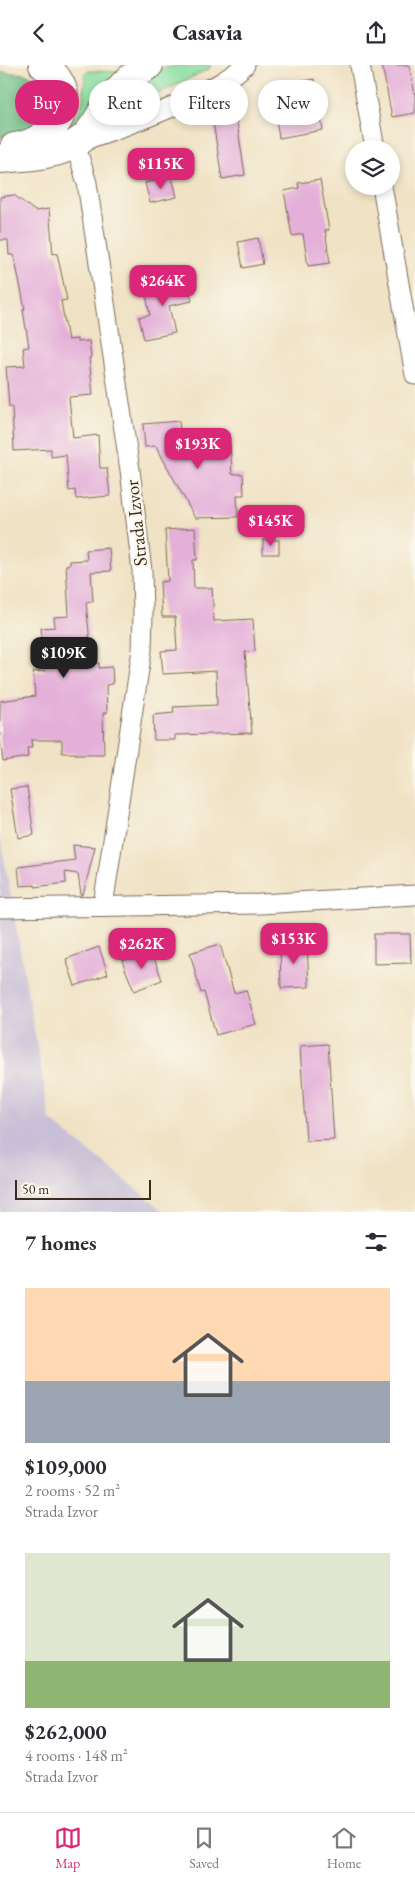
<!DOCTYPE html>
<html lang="en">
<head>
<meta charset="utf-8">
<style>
  :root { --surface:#fff; --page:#f2f2f3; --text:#2b2b33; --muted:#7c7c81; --line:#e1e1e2; --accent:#db2777 }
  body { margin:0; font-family:"EB Garamond",serif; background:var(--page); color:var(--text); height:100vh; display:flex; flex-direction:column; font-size:19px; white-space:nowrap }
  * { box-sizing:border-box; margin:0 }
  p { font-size:16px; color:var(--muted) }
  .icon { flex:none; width:28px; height:28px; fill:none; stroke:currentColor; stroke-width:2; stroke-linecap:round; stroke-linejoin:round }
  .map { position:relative; height:1147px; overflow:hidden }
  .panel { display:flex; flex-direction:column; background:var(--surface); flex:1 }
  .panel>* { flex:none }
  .top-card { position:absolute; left:15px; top:15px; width:385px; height:45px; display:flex; gap:10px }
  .tools { position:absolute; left:345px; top:75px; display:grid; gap:10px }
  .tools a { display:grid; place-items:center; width:55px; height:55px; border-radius:50%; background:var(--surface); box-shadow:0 2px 8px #0003; font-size:25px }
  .scale { position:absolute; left:15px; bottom:12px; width:136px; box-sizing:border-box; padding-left:5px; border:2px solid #3b2a1e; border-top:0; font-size:14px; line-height:18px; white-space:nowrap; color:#3b2a1e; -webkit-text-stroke:4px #fbf7ec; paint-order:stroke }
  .price { position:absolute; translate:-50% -42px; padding:0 11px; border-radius:10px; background:var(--accent); color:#fff; font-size:16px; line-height:32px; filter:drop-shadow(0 1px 2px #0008) }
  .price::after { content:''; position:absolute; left:50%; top:30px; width:15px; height:11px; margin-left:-8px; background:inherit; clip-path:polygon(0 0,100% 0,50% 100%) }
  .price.active { background:#222; color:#fff }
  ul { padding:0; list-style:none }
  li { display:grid; align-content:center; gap:10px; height:265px; padding:0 25px }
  li span { display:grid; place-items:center; height:155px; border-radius:0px; color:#555 }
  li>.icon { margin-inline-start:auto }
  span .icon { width:90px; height:90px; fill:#fffc; stroke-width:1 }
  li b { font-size:21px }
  h2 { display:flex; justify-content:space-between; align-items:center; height:60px; padding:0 25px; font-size:21px }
  .tag { padding:0 18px; border-radius:22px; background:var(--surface); box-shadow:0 2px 8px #0003; font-size:18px; line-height:45px }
  .tag.active { background:var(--accent); color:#fff }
  header { display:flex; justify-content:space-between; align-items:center; height:65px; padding:0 25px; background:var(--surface); font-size:22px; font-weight:800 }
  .dock { display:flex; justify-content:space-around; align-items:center; height:70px; border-top:1px solid var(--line); background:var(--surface); font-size:14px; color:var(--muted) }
  .dock a { display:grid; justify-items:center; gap:2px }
  .dock .active { color:var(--accent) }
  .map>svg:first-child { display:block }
</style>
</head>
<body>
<header><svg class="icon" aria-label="back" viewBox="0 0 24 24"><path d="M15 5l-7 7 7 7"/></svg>Casavia<svg class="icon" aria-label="share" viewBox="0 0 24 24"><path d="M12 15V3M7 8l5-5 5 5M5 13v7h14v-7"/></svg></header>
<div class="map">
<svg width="415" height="1147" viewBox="0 0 415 1147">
  <rect width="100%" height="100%" fill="#fbf7ec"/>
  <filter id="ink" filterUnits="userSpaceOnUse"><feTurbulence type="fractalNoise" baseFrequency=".02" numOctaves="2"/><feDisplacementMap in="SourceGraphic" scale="10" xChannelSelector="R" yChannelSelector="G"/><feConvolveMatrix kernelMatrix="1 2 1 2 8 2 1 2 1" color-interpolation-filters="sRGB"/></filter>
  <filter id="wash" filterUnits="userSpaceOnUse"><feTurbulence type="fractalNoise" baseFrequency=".0096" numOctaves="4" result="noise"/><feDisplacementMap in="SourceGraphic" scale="20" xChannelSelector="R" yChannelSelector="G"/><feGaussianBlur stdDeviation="1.12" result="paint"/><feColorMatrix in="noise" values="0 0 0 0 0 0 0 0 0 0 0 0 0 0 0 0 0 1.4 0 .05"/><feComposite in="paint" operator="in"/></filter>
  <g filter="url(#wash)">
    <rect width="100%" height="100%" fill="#f0e2c4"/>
    <polygon fill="#c9bfd7" points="0,770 50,1055 165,1147 0,1147"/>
    <g fill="#89dea0" stroke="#62845f">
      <polygon points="183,0 211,0 209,4 117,48 123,29 158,4"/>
      <polygon points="92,6 120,7 97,40 68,69 67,66 80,44 83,36 85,9 89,6"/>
    </g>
    <path fill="#6ebd86" stroke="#547452" d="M0 7C11 8 24 7 34 12 42 17 44 23 45 32 48 62 25 68 0 73Z"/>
    <g id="blocks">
      <g fill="#e4b0d9">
        <polygon points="382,0 409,0 415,30 415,48 392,52"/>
        <polygon points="314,14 323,65 279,73 271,22"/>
        <polygon points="233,31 245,110 222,114 211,44"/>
        <polygon points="172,112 177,132 150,138 145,118"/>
        <polygon points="320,115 329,165 325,165 330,198 308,201 303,169 292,171 284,126 299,123 298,118"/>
        <polygon points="14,130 35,146 49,144 53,189 57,188 67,235 61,236 68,275 77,274 77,277 89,276 91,293 89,293 93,330 69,332 73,373 98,370 100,403 107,403 110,431 76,434 75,425 69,426 66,390 51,392 51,384 14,386 12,342 9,342 6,302 25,301 23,283 29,282 23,245 25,244 14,190 9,190 8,175 0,175 0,132"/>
        <polygon points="258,173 263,199 243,203 238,177"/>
        <polygon points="180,214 181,220 188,220 192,236 169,241 175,268 144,274 139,252 150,250 144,221"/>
        <polygon points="179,356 180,366 192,365 193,380 230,378 232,409 243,409 244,430 237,430 238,452 195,453 156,381 145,382 143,359"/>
        <polygon points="195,463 197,495 193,495 194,523 212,523 214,556 253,554 255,586 245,587 252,668 175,670 175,675 154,675 153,650 174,648 173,642 217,640 216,606 163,609 161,586 177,585 175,552 162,552 160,517 168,516 165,465"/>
        <rect x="263" y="475" width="16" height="14"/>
        <polygon points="109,483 111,506 91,507 93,536 86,537 92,598 99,598 99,603 112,602 113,619 106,620 107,648 103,648 104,690 76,690 76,688 62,688 62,675 31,675 32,683 27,683 28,692 3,696 0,675 0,636 35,631 33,607 45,606 41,563 55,562 54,552 69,551 66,500 70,499 70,496 87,495 86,485"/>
        <polygon points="27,722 34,770 18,773 10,724"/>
        <polygon points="73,780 95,782 83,830 81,830 78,809 65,807 66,818 35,822 35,820 20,821 18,802 75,795"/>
        <polygon points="374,869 410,869 411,898 374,899"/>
        <polygon points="307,877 309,922 281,923 280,879"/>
        <polygon points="220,879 234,928 246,925 256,959 216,970 204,927 201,928 190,888"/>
        <polygon points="99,882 108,909 75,921 66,894"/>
        <polygon points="151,885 162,915 134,926 122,896"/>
        <polygon points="328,979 334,1075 306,1076 300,981"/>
      </g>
    </g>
  </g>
  <g filter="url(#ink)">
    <use href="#blocks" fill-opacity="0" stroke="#7a6a58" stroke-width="1"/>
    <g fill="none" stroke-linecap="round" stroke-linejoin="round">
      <g stroke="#7a6a58" stroke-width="21">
        <g id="minor">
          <polyline points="360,0 375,84"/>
          <polyline points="382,121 415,310"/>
          <path d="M103 841 142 585 143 549 142 506 130 405 87 118 75 78C115 65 152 52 190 34 209 24 229 15 245 0"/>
          <polyline points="0,843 260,839 415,830"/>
        </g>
      </g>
      <g stroke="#7a6a58" stroke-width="30">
        <g id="trunk">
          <path d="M14 82C21 81 30 79 36 75 68 58 76 22 43 0"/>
          <path d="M0 94C26 92 61 91 82 74 93 65 99 51 107 39 118 23 132 10 149 0"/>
        </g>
      </g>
      <use href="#minor" stroke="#fff" stroke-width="19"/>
      <use href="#trunk" stroke="#fff" stroke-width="28"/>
    </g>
  </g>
  <g text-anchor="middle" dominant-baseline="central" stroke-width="5" stroke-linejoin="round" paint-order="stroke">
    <g font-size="19" fill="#3b2a1e" stroke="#fbf7ec">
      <text transform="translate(136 458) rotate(-96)">Strada Izvor</text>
    </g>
  </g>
</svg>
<div class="tools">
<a><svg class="icon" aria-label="layers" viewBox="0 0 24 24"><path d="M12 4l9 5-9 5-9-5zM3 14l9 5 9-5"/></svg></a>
</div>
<div class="scale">50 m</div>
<b class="price" style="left:161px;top:125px">$115K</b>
<b class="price" style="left:163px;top:242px">$264K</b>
<b class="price" style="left:198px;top:405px">$193K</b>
<b class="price" style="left:271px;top:482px">$145K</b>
<b class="price active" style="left:64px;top:614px">$109K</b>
<b class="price" style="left:294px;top:900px">$153K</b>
<b class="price" style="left:142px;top:905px">$262K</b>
<div class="top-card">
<a class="tag active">Buy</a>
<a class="tag">Rent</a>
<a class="tag">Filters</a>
<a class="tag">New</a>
</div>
</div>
<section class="panel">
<h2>7 homes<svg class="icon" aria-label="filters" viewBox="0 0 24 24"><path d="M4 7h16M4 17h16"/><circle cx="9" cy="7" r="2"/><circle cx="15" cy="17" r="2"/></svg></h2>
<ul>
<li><span style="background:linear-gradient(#ffd9b3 60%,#9aa5b1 0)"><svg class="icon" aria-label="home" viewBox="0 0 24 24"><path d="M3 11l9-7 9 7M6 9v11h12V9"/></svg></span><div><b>$109,000</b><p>2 rooms · 52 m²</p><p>Strada Izvor</p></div></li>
<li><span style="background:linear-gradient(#dfe7d0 70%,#8fb573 0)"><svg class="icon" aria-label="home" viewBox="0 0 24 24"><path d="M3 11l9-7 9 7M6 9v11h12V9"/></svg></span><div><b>$262,000</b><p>4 rooms · 148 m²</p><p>Strada Izvor</p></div></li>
</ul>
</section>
<nav class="dock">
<a class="active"><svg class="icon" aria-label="map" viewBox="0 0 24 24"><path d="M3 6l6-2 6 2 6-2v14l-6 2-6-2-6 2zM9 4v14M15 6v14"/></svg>Map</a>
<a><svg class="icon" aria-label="saved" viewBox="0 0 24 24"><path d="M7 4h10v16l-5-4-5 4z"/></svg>Saved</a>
<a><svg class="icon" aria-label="home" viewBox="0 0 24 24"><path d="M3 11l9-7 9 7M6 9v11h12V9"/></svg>Home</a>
</nav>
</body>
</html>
